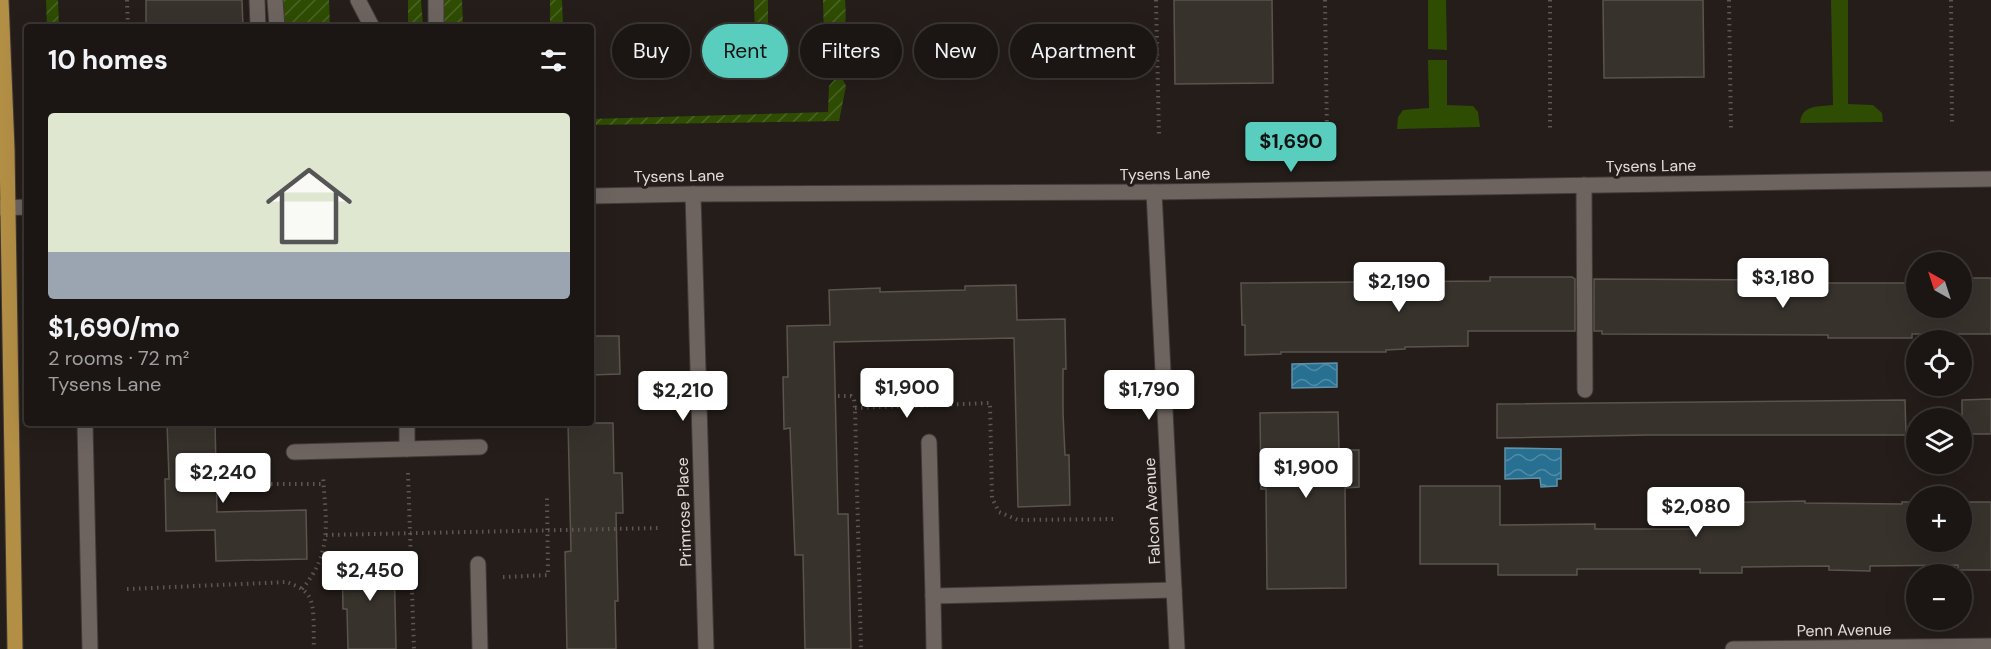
<!DOCTYPE html>
<html lang="en">
<head>
<meta charset="utf-8">
<style>
  :root { --surface:#1b1614; --page:#241f1d; --text:#f1f3f6; --muted:#a09fa0; --line:#393534; --accent:#59cebf }
  body { margin:0; font-family:"DM Sans",sans-serif; background:var(--page); color:var(--text); height:100vh; display:flex; flex-direction:column; font-size:22px; white-space:nowrap }
  * { box-sizing:border-box; margin:0 }
  p { font-size:20px; color:var(--muted) }
  .icon { flex:none; width:33px; height:33px; fill:none; stroke:currentColor; stroke-width:2; stroke-linecap:round; stroke-linejoin:round }
  .map { position:relative; flex:1; overflow:hidden }
  .sheet { position:absolute; left:24px; top:24px; width:570px; height:402px; display:flex; flex-direction:column; background:var(--surface); border-radius:6px; box-shadow:0 6px 24px #0002,0 0 0 2px var(--line) }
  .sheet>* { flex:none }
  .top-card { position:absolute; left:612px; top:24px; width:570px; height:54px; display:flex; gap:12px }
  .needle { width:39px; rotate:321deg }
  .tools { position:absolute; left:1906px; top:252px; display:grid; gap:12px }
  .tools a { display:grid; place-items:center; width:66px; height:66px; border-radius:50%; background:var(--surface); box-shadow:0 6px 24px #0002,0 0 0 2px var(--line); font-size:30px }
  .price { position:absolute; translate:-50% -51px; padding:0 14px; border-radius:6px; background:#fff; color:#222; font-size:20px; line-height:39px; filter:drop-shadow(0 2px 3px #0008) }
  .price::after { content:''; position:absolute; left:50%; top:36px; width:18px; height:14px; margin-left:-9px; background:inherit; clip-path:polygon(0 0,100% 0,50% 100%) }
  .price.selected { background:var(--accent); color:#111 }
  ul { padding:0; list-style:none }
  li { display:grid; align-content:center; gap:12px; height:318px; padding:0 24px }
  li span { display:grid; place-items:center; height:186px; border-radius:6px; color:#555 }
  li>.icon { margin-inline-start:auto }
  span .icon { width:108px; height:108px; fill:#fffc; stroke-width:1 }
  li b { font-size:26px }
  h2 { display:flex; justify-content:space-between; align-items:center; height:72px; padding:0 24px; font-size:26px }
  .pill { padding:0 21px; border-radius:27px; background:var(--surface); box-shadow:0 6px 24px #0002,0 0 0 2px var(--line); font-size:21px; line-height:54px }
  .pill.selected { background:var(--accent); color:#111 }
  .map>svg:first-child { display:block }
</style>
</head>
<body>
<div class="map">
<svg width="1991" height="649" viewBox="0 0 1991 649">
  <defs>
    <pattern id="garden-furrows" width="10" height="10" patternUnits="userSpaceOnUse" patternTransform="scale(1.5)"><rect width="10" height="10" fill="#2f4c03"/><path d="M-1 1l2-2M0 10L10 0M9 11l2-2" fill="none" stroke="#4d6527"/></pattern>
    <pattern id="water-waves" width="16" height="10" patternUnits="userSpaceOnUse" patternTransform="scale(1.5)"><rect width="16" height="10" fill="#287092"/><path d="M0 5q4-4 8 0t8 0" fill="none" stroke="#518ba6"/></pattern>
  </defs>
  <rect width="100%" height="100%" fill="#241d1a"/>
  <g fill="#2f4c03">
    <polygon points="1428,0 1446,0 1447,50 1428,49"/>
    <path d="M1831 0H1848V104L1873 105 1882 113 1883 122 1800 123C1802 104 1818 107 1833 105Z"/>
    <polygon points="1428,60 1447,60 1447,105 1473,106 1478,112 1480,127 1397,129 1398,117 1403,110 1429,108"/>
  </g>
  <g fill="url(#garden-furrows)">
    <polygon points="46,0 58,0 59,27 47,27"/>
    <polygon points="282,0 329,0 330,27 283,27"/>
    <polygon points="408,0 421,0 423,27 408,27"/>
    <polygon points="441,0 462,0 463,27 443,27"/>
    <polygon points="550,0 562,0 563,27 550,27"/>
    <polygon points="754,0 768,0 768,40 766,44 762,46 756,44 755,39"/>
    <path d="M823 0H845C846 16 849 42 826 42L824 38Z"/>
    <polygon points="835,79 843,80 846,86 839,121 591,125 591,119 828,112 829,86"/>
  </g>
  <g fill="url(#water-waves)" stroke="#6091a8" stroke-width="1.5">
    <polygon points="1337,363 1337,387 1292,388 1292,364"/>
    <polygon points="1505,448 1561,449 1561,479 1557,479 1557,486 1541,487 1540,478 1505,479"/>
  </g>
  <g fill="#37322c" stroke="#5a544d" stroke-width="1.5">
    <polygon points="146,0 242,0 243,27 146,27"/>
    <polygon points="1174,0 1272,0 1273,83 1175,84"/>
    <polygon points="1603,0 1703,0 1704,77 1604,78"/>
    <polygon points="1490,277 1572,277 1575,279 1575,331 1468,331 1468,346 1405,347 1405,349 1386,350 1386,352 1281,352 1281,354 1245,355 1245,325 1242,325 1241,283 1490,281"/>
    <polygon points="1962,278 1991,278 1991,334 1912,334 1912,338 1828,338 1828,335 1602,334 1602,331 1594,331 1594,279 1798,280 1798,283 1917,283 1917,308 1962,308"/>
    <polygon points="1016,285 1017,320 1065,319 1066,369 1063,369 1063,413 1065,455 1069,455 1070,505 1018,507 1014,338 834,342 838,514 848,514 851,649 805,649 803,555 795,555 790,428 784,429 783,377 788,377 787,326 830,325 829,290 880,288 880,292 922,291 965,290 965,286"/>
    <polygon points="591,336 619,336 620,374 591,375"/>
    <polygon points="1991,399 1991,434 1962,434 1962,400"/>
    <polygon points="1905,400 1906,435 1647,435 1497,438 1497,404"/>
    <polygon points="1338,412 1339,450 1359,450 1359,487 1345,488 1346,588 1267,589 1266,489 1261,489 1260,413"/>
    <polygon points="167,423 215,423 217,512 306,510 307,559 216,561 215,530 166,531 165,479 169,479"/>
    <polygon points="568,423 613,423 614,473 622,473 623,513 616,513 618,601 615,601 616,649 567,649 565,552 571,551"/>
    <polygon points="1420,486 1500,486 1500,525 1595,524 1595,529 1700,529 1700,503 1805,501 1805,503 1902,504 1902,502 1917,502 1917,542 1962,542 1962,502 1991,502 1991,570 1958,570 1958,565 1870,566 1870,571 1829,570 1829,566 1742,567 1742,573 1700,573 1700,569 1577,569 1577,575 1498,575 1498,564 1420,564"/>
    <polygon points="394,557 396,649 348,649 347,609 343,609 342,558"/>
  </g>
  <g fill="none" stroke-linecap="round" stroke-linejoin="round">
    <g stroke="#403a38" stroke-width="17">
      <g id="service">
        <polyline points="257,0 258,27"/>
        <polyline points="275,0 277,27"/>
        <polyline points="358,0 372,27"/>
        <polyline points="436,0 436,27"/>
        <polyline points="1584,185 1585,390"/>
        <polyline points="85,423 90,649"/>
        <polyline points="407,423 407,449"/>
        <polyline points="929,442 933,596 1174,590"/>
        <polyline points="294,452 480,447"/>
        <polyline points="478,564 480,649"/>
        <polyline points="933,596 934,649"/>
      </g>
    </g>
    <g stroke="#403a38" stroke-width="17">
      <g id="minor">
        <polyline points="1154,192 1177,649"/>
        <polyline points="693,194 706,649"/>
        <polyline points="1733,649 1991,646"/>
      </g>
    </g>
    <g stroke="#403a38" stroke-width="17">
      <g id="tertiary">
        <polyline points="591,196 693,194 1154,192 1991,179"/>
        <polyline points="0,208 27,207"/>
      </g>
    </g>
    <g stroke="#403a38" stroke-width="17">
      <polyline id="primary" points="1,0 7,149 15,649"/>
    </g>
    <g stroke="#5d5754" stroke-width="4" stroke-dasharray="1.5 4.5" stroke-linecap="butt">
      <polyline points="127,0 128,27"/>
      <polyline points="1156,0 1159,136"/>
      <polyline points="1325,0 1327,134"/>
      <polyline points="1550,0 1550,131"/>
      <polyline points="1729,0 1731,130"/>
      <polyline points="1951,0 1952,125"/>
      <polyline points="838,396 851,396 854,399 855,408 861,649"/>
      <polyline points="855,408 990,403 992,498 999,512 1018,520 1117,519"/>
      <polyline points="408,473 414,649"/>
      <polyline points="265,484 324,484"/>
      <polyline points="326,535 658,528"/>
      <polyline points="503,577 548,575 547,498"/>
      <path d="M127 589 287 582C294 585 303 588 308 595 316 605 313 636 314 649"/>
      <path d="M302 589C333 553 326 521 323 477"/>
    </g>
    <use href="#service" stroke="#6d6460" stroke-width="15"/>
    <use href="#minor" stroke="#6d6460" stroke-width="15"/>
    <use href="#tertiary" stroke="#6d6460" stroke-width="15"/>
    <use href="#primary" stroke="#b38e45" stroke-width="15"/>
  </g>
  <g text-anchor="middle" dominant-baseline="central" stroke-width="6" stroke-linejoin="round" paint-order="stroke">
    <g font-size="16" fill="#e2ddda" stroke="#241d1a">
      <text transform="translate(1651 166) rotate(-1)">Tysens Lane</text>
      <text transform="translate(1165 174) rotate(-1)">Tysens Lane</text>
      <text transform="translate(679 176) rotate(-1)">Tysens Lane</text>
      <text transform="translate(1152 511) rotate(-93)">Falcon Avenue</text>
      <text transform="translate(684 512) rotate(-92)">Primrose Place</text>
      <text transform="translate(1844 630) rotate(-1)">Penn Avenue</text>
    </g>
  </g>
</svg>
<div class="tools">
<a><svg class="needle" viewBox="-14 -14 28 28"><path d="M0-13l5 13h-10z" fill="#e53935"/><path d="M0 13l5-13h-10z" fill="#a09fa0"/></svg></a>
<a><svg class="icon" aria-label="locate" viewBox="0 0 24 24"><circle cx="12" cy="12" r="6"/><path d="M12 2v4M12 18v4M2 12h4M18 12h4"/></svg></a>
<a><svg class="icon" aria-label="layers" viewBox="0 0 24 24"><path d="M12 4l9 5-9 5-9-5zM3 14l9 5 9-5"/></svg></a>
<a>+</a>
<a>−</a>
</div>
<b class="price selected" style="left:1291px;top:173px">$1,690</b>
<b class="price" style="left:1783px;top:309px">$3,180</b>
<b class="price" style="left:1399px;top:313px">$2,190</b>
<b class="price" style="left:907px;top:419px">$1,900</b>
<b class="price" style="left:1149px;top:421px">$1,790</b>
<b class="price" style="left:683px;top:422px">$2,210</b>
<b class="price" style="left:1306px;top:499px">$1,900</b>
<b class="price" style="left:223px;top:504px">$2,240</b>
<b class="price" style="left:1696px;top:538px">$2,080</b>
<b class="price" style="left:370px;top:602px">$2,450</b>
<div class="top-card">
<a class="pill">Buy</a>
<a class="pill selected">Rent</a>
<a class="pill">Filters</a>
<a class="pill">New</a>
<a class="pill">Apartment</a>
</div>
<section class="sheet">
<h2>10 homes<svg class="icon" aria-label="filters" viewBox="0 0 24 24"><path d="M4 7h16M4 17h16"/><circle cx="9" cy="7" r="2"/><circle cx="15" cy="17" r="2"/></svg></h2>
<ul>
<li><span style="background:linear-gradient(#dfe7d0 75%,#9aa5b1 0)"><svg class="icon" aria-label="home" viewBox="0 0 24 24"><path d="M3 11l9-7 9 7M6 9v11h12V9"/></svg></span><div><b>$1,690/mo</b><p>2 rooms · 72 m²</p><p>Tysens Lane</p></div></li>
</ul>
</section>
</div>
</body>
</html>
